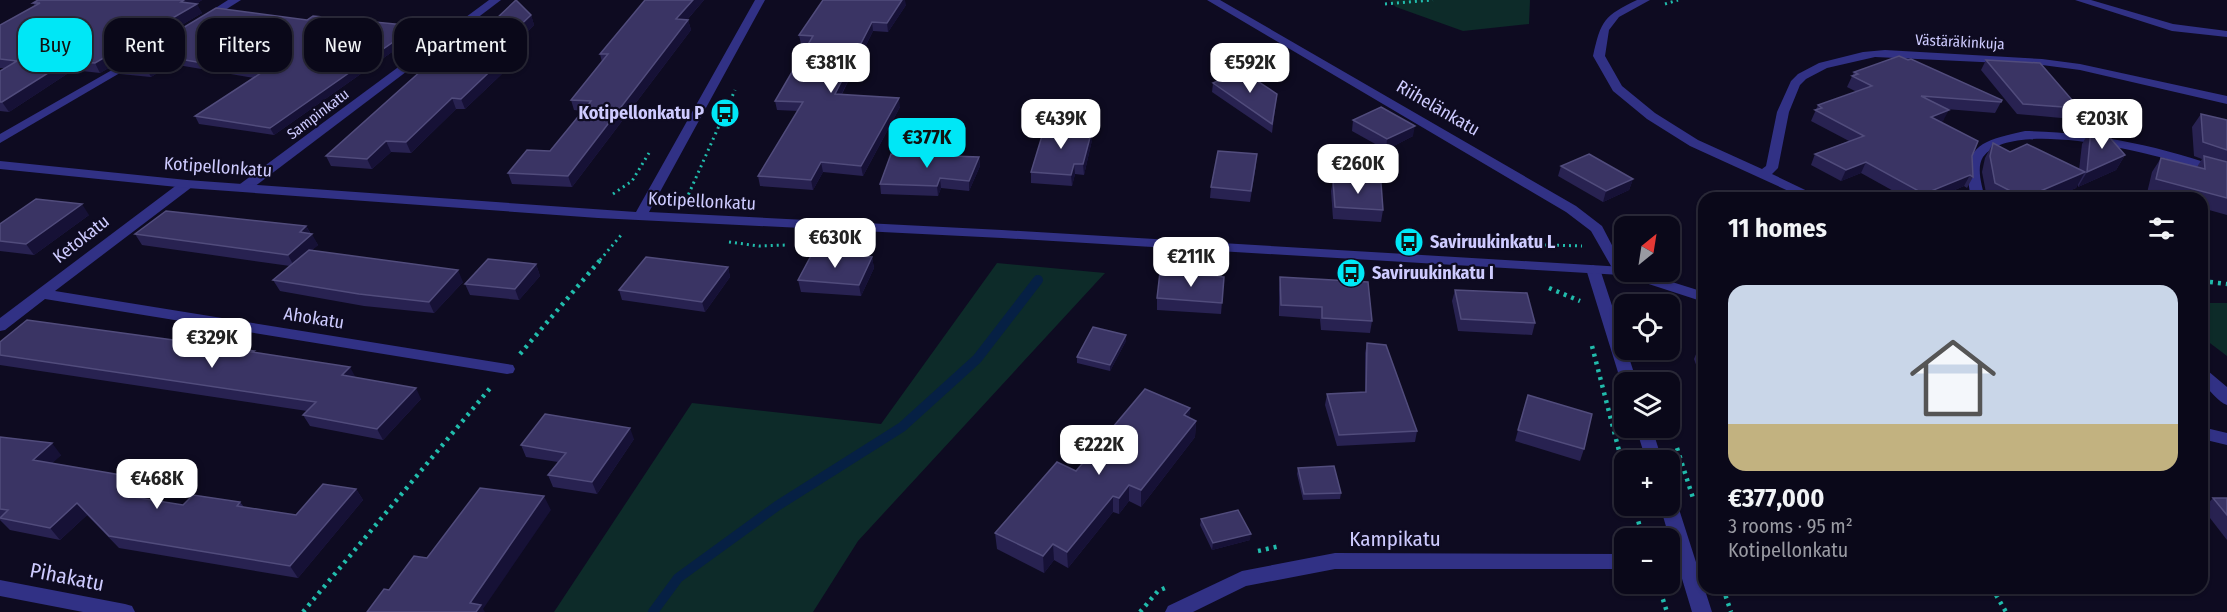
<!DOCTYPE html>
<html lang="en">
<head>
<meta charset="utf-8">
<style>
  :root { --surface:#0a0819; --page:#131122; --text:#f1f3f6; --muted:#999aa2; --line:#2a2938; --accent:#00e7f6 }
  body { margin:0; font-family:"Fira Sans Condensed",sans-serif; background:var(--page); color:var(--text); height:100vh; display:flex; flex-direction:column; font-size:22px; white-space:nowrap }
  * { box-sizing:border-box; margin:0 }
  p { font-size:20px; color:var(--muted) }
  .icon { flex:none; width:33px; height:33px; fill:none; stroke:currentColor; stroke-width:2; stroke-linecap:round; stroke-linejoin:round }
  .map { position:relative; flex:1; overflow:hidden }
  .drawer { position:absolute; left:1698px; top:192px; width:510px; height:402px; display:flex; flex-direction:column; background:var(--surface); border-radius:18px; box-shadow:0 2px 4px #0004,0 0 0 2px var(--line) }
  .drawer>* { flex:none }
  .top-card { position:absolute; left:18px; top:18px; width:570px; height:54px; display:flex; gap:12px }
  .needle { width:39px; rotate:30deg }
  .controls { position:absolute; left:1614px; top:216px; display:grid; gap:12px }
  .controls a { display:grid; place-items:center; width:66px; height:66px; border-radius:12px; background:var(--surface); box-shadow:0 2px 4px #0004,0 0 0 2px var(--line); font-size:30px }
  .price { position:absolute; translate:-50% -51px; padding:0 14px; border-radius:12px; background:#fff; color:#222; font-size:20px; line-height:39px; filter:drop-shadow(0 2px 3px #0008) }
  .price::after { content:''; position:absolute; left:50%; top:36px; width:18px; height:14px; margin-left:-9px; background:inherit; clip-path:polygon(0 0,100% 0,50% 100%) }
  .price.current { background:var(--accent); color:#111 }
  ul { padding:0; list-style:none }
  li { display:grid; align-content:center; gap:12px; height:318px; padding:0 30px }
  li+li { border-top:2px solid var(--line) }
  li span { display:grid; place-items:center; height:186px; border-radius:18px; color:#555 }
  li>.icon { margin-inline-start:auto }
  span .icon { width:108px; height:108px; fill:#fffc; stroke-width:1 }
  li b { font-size:26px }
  h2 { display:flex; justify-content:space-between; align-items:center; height:72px; padding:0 30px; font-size:26px }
  .tag { padding:0 21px; border-radius:18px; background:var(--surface); box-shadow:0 2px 4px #0004,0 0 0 2px var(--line); font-size:21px; line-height:54px }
  .tag.current { background:var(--accent); color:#111 }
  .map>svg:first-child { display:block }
</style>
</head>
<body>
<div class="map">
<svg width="2227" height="612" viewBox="0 0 2227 612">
  <rect width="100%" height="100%" fill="#0e0b21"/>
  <g fill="#0d2b29">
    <polygon points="1389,0 1530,0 1529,24 1463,31 1396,7"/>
    <polygon points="997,263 1105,273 858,541 813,612 554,612 692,403 881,424"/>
    <polygon points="2202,303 2227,303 2227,356 2202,337"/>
  </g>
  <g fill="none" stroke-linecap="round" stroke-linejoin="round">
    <polyline stroke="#062044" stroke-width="10" points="653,612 678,578 777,506 902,427 977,359 1038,280"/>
    <g stroke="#21bcac" stroke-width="3" stroke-dasharray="2 4" stroke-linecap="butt">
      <polyline points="1385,4 1433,0"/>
      <polyline points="1665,4 1678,0"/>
      <polyline points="613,194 632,181 649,153"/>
      <polyline points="686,200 735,90"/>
      <polyline points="729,242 759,246 787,245"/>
      <polyline points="1515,244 1582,246"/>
      <polyline points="600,260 622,234"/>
    </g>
    <g stroke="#21bcac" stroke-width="4.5" stroke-dasharray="3 5" stroke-linecap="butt">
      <polyline points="2202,281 2227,284"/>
      <polyline points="1549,288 1580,301"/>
      <polyline points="1626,301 1645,300"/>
      <polyline points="1592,346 1624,470"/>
      <polyline points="520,354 601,259"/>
      <polyline points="1677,448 1693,498"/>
      <polyline points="1634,506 1643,538"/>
      <polyline points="1258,551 1280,546"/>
      <polyline points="1627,584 1659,585"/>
      <polyline points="1658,584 1667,612"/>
      <polyline points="1723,588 1731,612"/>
      <polyline points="1992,588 2006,612"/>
      <polyline points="303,612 491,387"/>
      <polyline points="1140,612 1158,591 1165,588"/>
    </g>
    <g fill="#313185" fill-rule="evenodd">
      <polygon points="228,0 241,0 209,20 205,21 200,18"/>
      <polygon points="489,0 501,0 250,190 240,190 238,187 240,184"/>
      <polygon points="1207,0 1220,0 1576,206 1602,226 1626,272 1620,274 1615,273 1591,231 1566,212"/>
      <path d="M1637 0H1650L1619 17 1609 30 1605 56 1622 86 1655 113 1698 140 1762 169 1766 166 1777 112 1791 81 1798 74 1819 63 1863 52 1885 50 2042 59 2080 64 2227 96V104L2080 70 2042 65 1875 57 1827 68 1806 79 1800 85 1789 112 1778 168 1772 174 1822 198H1804L1690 146 1647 119 1613 91 1593 56C1601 20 1604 16 1637 0Z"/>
      <polygon points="2075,0 2091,0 2173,24 2227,31 2227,37 2172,31"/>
      <polygon points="133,58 139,61 137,63 0,143 0,134"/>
      <path d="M2025 131C2095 132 2162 146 2227 170V178C2208 173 2189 165 2170 160 2132 149 2010 120 1983 157 1976 168 1982 186 1985 198H1971C1960 146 1980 141 2025 131Z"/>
      <polygon points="187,180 194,184 192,187 55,291 507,364 513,365 515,369 513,373 507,374 45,299 5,330 0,331 0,318 182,181"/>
      <polygon points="1593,265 1600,269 1637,382 1624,382 1624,386 1621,382 1586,269"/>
      <path d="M2202 370 2208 371 2227 387V405C2218 402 2210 390 2202 383Z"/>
      <polygon points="1636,428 1652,428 1662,460 1646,460"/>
      <polygon points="1670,499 1675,501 1678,506 1712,612 1692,612 1680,572 1670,571 1670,557 1675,557 1660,506 1670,506"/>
      <polygon points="1335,553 1624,554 1624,569 1335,569 1246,586 1193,612 1165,612 1168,606 1242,571"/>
      <polygon points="0,580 125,604 132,606 135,612 83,612 0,596"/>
    </g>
    <g fill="#313185" fill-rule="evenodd">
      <polygon points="755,0 765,0 649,212 1002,230 1624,267 1624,272 1640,272 1704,292 1704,302 1621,275 1002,238 598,218 187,188 0,169 0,161 187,180 636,212"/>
      <polygon points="2202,427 2227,433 2227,445 2202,439"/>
    </g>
  </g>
  <g fill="#282251">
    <polygon points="38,0 202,0 196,4 202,13 100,73 73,70 9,112 0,111 0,71 5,68 0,68 0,25 35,6 33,3"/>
    <polygon points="645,0 704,0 687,20 688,20 691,30 572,187 512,184 508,173 550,151 583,111 574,110 571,100 602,62 600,54"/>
    <polygon points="906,5 888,32 873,31 842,94 900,107 863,176 823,172 813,190 760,186 758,176 798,111 777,110 775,101 808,44 801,44 799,35"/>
    <polygon points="531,15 534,25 520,39 524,39 528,49 465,109 456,109 411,153 391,152 372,169 331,166 326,156 429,71"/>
    <polygon points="307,20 419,33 274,135 199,124 195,116 254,78 172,64 151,77 120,74 116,68"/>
    <polygon points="1986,60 2079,108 2072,119 2017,114 1981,70"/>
    <polygon points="1854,72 2001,102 1995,113 1946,109 1943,121 1941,122 1972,156 1973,177 1967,188 1964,186 1936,198 1906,198 1861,173 1841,181 1811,165 1815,154 1849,141 1811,121 1818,105 1857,92 1847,87"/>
    <polygon points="1213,83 1277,94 1272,133 1212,92"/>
    <polygon points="2201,114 2227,120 2227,215 2202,208 2202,198 2164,198 2147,193 2152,172 2161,158 2197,167 2202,159 2194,156 2192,127"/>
    <polygon points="1353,120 1413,136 1386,150 1352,131"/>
    <polygon points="2091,129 2125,155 2116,170 2078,187 2078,184 2076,188 2052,198 1987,198 1982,172 1985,158 1993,143 2010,152 2079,170 2082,144"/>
    <polygon points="1092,140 1084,175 1075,174 1072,186 1031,183 1031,172"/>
    <polygon points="979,157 980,166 969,191 941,188 938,196 881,194 880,184"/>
    <polygon points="1256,165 1250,202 1210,198 1211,187"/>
    <polygon points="1561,166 1633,179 1629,190 1603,202 1558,176"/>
    <polygon points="1333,180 1383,210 1381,222 1333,219 1331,191"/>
    <polygon points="89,215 34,255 0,251 0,224"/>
    <polygon points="306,226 318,245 312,250 463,282 434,313 364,306 280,291 273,280 290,266 142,245 135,234"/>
    <polygon points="872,257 874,268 861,296 801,292 798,280"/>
    <polygon points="536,264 540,276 519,300 470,295 465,284"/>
    <polygon points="728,267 730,277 705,312 622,300 619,290"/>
    <polygon points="1224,277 1221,314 1157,310 1157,298"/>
    <polygon points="1280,277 1372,321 1370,333 1321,330 1320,319 1279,316 1279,289"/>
    <polygon points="1455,290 1535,323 1532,335 1458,331 1452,301"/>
    <polygon points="1126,341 1110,371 1077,363 1077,357"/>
    <polygon points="0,342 255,353 356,377 421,399 383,440 310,426 303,415 307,411 0,365"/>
    <polygon points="1367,343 1417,431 1415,442 1337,446 1325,405 1327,394 1365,392 1365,353"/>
    <polygon points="1699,347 1704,348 1704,387 1694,359"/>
    <polygon points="1528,395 1584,449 1580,461 1515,441"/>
    <polygon points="1190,408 1189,418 1196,421 1195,437 1141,507 1129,501 1119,514 1113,512 1068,568 1054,560 1044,573 997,549 995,533 1076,471"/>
    <polygon points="0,437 61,455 52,463 139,478 148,490 139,498 183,505 240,502 244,507 296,515 356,489 363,500 298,578 119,548 87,515 60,540 10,530 0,520"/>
    <polygon points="634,439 597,494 553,487 548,475 558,462 526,457 521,445"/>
    <polygon points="1298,468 1341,493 1340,499 1303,500 1297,474"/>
    <polygon points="2213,498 2227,498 2227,540 2203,509"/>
    <polygon points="1201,519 1250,540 1212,550 1200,525"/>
    <polygon points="2051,588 2074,588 2072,591"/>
  </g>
  <g fill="#161136">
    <polygon points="184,0 202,0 187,10 197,4 202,13 100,73 95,63"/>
    <polygon points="693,0 704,0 679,29 676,19"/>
    <polygon points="902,0 905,0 906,5 888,32 887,23"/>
    <polygon points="531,15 534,25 511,48 507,38"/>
    <polygon points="688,20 691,30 572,187 568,176"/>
    <polygon points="872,22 873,31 837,103 835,94"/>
    <polygon points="416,26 419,33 274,135 270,128"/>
    <polygon points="524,39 528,49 465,109 461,99"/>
    <polygon points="168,57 172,64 151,77 147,70"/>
    <polygon points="67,61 73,70 9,112 2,102"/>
    <polygon points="452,98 456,109 411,153 406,142"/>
    <polygon points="899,98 900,107 863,176 861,166"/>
    <polygon points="1949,110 1943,121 1925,127 1931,117"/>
    <polygon points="1415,126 1413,136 1386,150 1387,139"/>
    <polygon points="1092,130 1092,140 1084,175 1083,164"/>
    <polygon points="386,141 391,152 372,169 367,159"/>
    <polygon points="2125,155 2116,170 2078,187 2087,172"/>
    <polygon points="979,157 980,166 969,191 969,181"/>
    <polygon points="821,162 823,172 813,190 811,180"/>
    <polygon points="1866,162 1861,173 1841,181 1846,170"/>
    <polygon points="1074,164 1075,174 1072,186 1071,175"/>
    <polygon points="2085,172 2076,188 2052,198 2024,198"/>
    <polygon points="1970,175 1964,186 1936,198 1922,198 1924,194"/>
    <polygon points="940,178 941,188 938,196 937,186"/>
    <polygon points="1633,179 1629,190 1603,202 1606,191"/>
    <polygon points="82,204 89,215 34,255 26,244"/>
    <polygon points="306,226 311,235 312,234 318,245 294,266 288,255 300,232"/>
    <polygon points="872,257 874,268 861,296 859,285"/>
    <polygon points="536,264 540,276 519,300 515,289"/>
    <polygon points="728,267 730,277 705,312 702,302"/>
    <polygon points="458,270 463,282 434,313 429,302"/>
    <polygon points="1126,335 1126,341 1110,371 1110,365"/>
    <polygon points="350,367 356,378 342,375"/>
    <polygon points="416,388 421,399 383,440 377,429"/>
    <polygon points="1190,408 1189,424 1184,415"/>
    <polygon points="1196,421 1195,437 1141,507 1141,490"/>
    <polygon points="630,428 634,439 597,494 592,482"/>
    <polygon points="52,443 61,455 43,472 33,460"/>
    <polygon points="139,478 148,490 130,507 121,495"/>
    <polygon points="1129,485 1129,501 1119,514 1119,498"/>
    <polygon points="356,489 363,500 298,578 290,566"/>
    <polygon points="544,496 551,510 483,609 485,612 475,612 470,603"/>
    <polygon points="1113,496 1113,512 1068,568 1067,552"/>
    <polygon points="77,503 87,515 60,540 50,528"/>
    <polygon points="1251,534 1250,540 1212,550 1213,543"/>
    <polygon points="1053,544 1054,560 1044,573 1043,556"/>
  </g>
  <g fill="#3a3464" stroke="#514c7c" stroke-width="1.5">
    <polygon points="38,0 184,0 181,2 197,4 95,63 67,61 2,102 0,102 0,71 17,61 0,59 0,25 40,3 33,3"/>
    <polygon points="516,0 531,15 507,38 524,39 461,99 452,98 406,142 386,141 367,159 326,156 422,70 429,71 468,36 478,36"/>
    <polygon points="645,0 693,0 676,19 688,20 568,176 508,173 527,150 550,151 591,101 571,100 608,54 600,54"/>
    <polygon points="823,0 902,0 887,23 872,22 835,94 899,98 861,166 821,162 811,180 758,176 803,102 775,101 813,36 799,35"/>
    <polygon points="216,8 307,20 313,16 416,26 270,128 195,116 261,73 168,57 147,70 116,68"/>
    <polygon points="1899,56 1908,60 1911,59 2002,100 2001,102 1921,96 1949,110 1931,117 1978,141 1972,156 1973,177 1970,175 1924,194 1866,162 1846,170 1815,154 1864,136 1815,110 1822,108 1818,105 1872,86 1852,76 1858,74 1854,72"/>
    <polygon points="1986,60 2040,63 2079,108 2023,104"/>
    <polygon points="1242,71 1277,94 1272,124 1213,83"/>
    <polygon points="1381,107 1415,126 1387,139 1353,120"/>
    <polygon points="2201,114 2227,120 2227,150 2203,142"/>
    <polygon points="1045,126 1092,130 1083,164 1074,164 1071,175 1031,172"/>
    <polygon points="2091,129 2104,131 2125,155 2087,172"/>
    <polygon points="1993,143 2010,152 2027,144 2085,172 2024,198 1995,183 1990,156"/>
    <polygon points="1218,151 1257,154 1251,191 1211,187"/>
    <polygon points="891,154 979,157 969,181 940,178 937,186 880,184"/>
    <polygon points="1589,154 1633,179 1606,191 1561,166"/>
    <polygon points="2204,156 2227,162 2227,198 2156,179 2161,158 2205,169"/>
    <polygon points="1333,180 1381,183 1383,210 1335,207"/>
    <polygon points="36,199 82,204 26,244 0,241 0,224"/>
    <polygon points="166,211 306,226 300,232 312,234 288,255 135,234"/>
    <polygon points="309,250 458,270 429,302 359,294 273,280"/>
    <polygon points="813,252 872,257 859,285 798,280"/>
    <polygon points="646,257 728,267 702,302 619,290"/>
    <polygon points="488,259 536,264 515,289 465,284"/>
    <polygon points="1160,272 1224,277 1222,303 1157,298"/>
    <polygon points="1280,277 1368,282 1372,321 1322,318 1322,307 1281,305"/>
    <polygon points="1455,290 1527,293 1535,323 1461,319"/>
    <polygon points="27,320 254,351 252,352 350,367 342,375 416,388 377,429 303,415 316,402 0,355 0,342"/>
    <polygon points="1093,327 1126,335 1110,365 1077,357"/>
    <polygon points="1367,343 1386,345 1417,431 1339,435 1327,394 1366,392"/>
    <polygon points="1699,347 1704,348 1704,362"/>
    <polygon points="1145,389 1190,408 1184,415 1196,421 1141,490 1129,485 1119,498 1113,496 1067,552 1053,544 1043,556 995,533 1057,462 1076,471"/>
    <polygon points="1528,395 1592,414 1584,449 1518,430"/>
    <polygon points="545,414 630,428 592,482 548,475 566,453 521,445"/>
    <polygon points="0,437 52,443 33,460 139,478 121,495 183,505 193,495 240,502 237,506 296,515 323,484 356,489 290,566 109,536 77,503 50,528 0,518 8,510 0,509"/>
    <polygon points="1334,466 1341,493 1304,494 1298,468"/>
    <polygon points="480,488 544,496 470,603 481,605 476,612 367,612 384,589 389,590 414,556 427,558"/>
    <polygon points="2213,498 2227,498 2227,515"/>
    <polygon points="1238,510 1251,534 1213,543 1201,519"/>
  </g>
  <defs>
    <g id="bus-disc" transform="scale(1.5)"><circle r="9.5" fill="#00e7f6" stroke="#0e0b21"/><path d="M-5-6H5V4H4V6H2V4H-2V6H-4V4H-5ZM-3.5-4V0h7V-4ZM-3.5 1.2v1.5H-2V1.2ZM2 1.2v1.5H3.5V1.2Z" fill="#111"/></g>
  </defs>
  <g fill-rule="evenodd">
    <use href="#bus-disc" x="725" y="113"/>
    <use href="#bus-disc" x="1409" y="242"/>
    <use href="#bus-disc" x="1351" y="273"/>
  </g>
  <g text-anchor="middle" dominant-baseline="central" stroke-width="4.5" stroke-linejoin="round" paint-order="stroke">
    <g font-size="15" fill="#cecbff" stroke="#0e0b21">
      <text transform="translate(1960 42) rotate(3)">Västäräkinkuja</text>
      <text transform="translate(318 114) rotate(-37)">Sampinkatu</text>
    </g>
    <g font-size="18" fill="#cecbff" stroke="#0e0b21">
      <text transform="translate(1438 108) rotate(30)">Riihelänkatu</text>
      <text transform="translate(218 167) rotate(4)">Kotipellonkatu</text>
      <text transform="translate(702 201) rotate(3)">Kotipellonkatu</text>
      <text transform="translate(81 239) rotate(-38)">Ketokatu</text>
      <text transform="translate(314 318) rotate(9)">Ahokatu</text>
    </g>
    <g font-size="18" font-weight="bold" fill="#cecbff" stroke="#0e0b21" text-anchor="start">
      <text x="704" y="113" text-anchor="end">Kotipellonkatu P</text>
      <text x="1430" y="242">Saviruukinkatu L</text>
      <text x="1372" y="273">Saviruukinkatu I</text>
    </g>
    <g font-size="21" fill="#cecbff" stroke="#0e0b21">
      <text x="1395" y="539">Kampikatu</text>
      <text transform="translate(67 577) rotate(11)">Pihakatu</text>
    </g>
  </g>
</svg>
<div class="controls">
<a><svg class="needle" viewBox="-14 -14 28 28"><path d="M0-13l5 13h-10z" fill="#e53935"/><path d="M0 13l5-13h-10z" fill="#999aa2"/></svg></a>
<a><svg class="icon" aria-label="locate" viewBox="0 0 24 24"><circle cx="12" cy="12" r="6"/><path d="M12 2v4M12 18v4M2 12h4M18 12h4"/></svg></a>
<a><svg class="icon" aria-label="layers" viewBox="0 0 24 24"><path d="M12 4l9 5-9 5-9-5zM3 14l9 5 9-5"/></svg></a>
<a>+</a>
<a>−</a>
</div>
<b class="price" style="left:831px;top:94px">€381K</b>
<b class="price" style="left:1250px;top:94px">€592K</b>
<b class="price" style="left:1061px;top:150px">€439K</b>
<b class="price" style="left:2102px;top:150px">€203K</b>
<b class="price current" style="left:927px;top:169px">€377K</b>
<b class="price" style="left:1358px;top:195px">€260K</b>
<b class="price" style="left:835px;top:269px">€630K</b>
<b class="price" style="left:1191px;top:288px">€211K</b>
<b class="price" style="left:212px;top:369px">€329K</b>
<b class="price" style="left:1099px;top:476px">€222K</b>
<b class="price" style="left:157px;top:510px">€468K</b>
<div class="top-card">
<a class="tag current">Buy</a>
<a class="tag">Rent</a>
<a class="tag">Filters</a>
<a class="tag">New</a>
<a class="tag">Apartment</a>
</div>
<section class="drawer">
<h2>11 homes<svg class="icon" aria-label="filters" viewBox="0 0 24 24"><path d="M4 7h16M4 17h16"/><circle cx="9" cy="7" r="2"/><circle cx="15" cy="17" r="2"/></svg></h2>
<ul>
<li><span style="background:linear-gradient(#c9d6e8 75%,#c2b280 0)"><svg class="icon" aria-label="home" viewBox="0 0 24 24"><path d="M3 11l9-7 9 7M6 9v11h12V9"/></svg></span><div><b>€377,000</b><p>3 rooms · 95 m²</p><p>Kotipellonkatu</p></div></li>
</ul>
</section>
</div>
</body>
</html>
